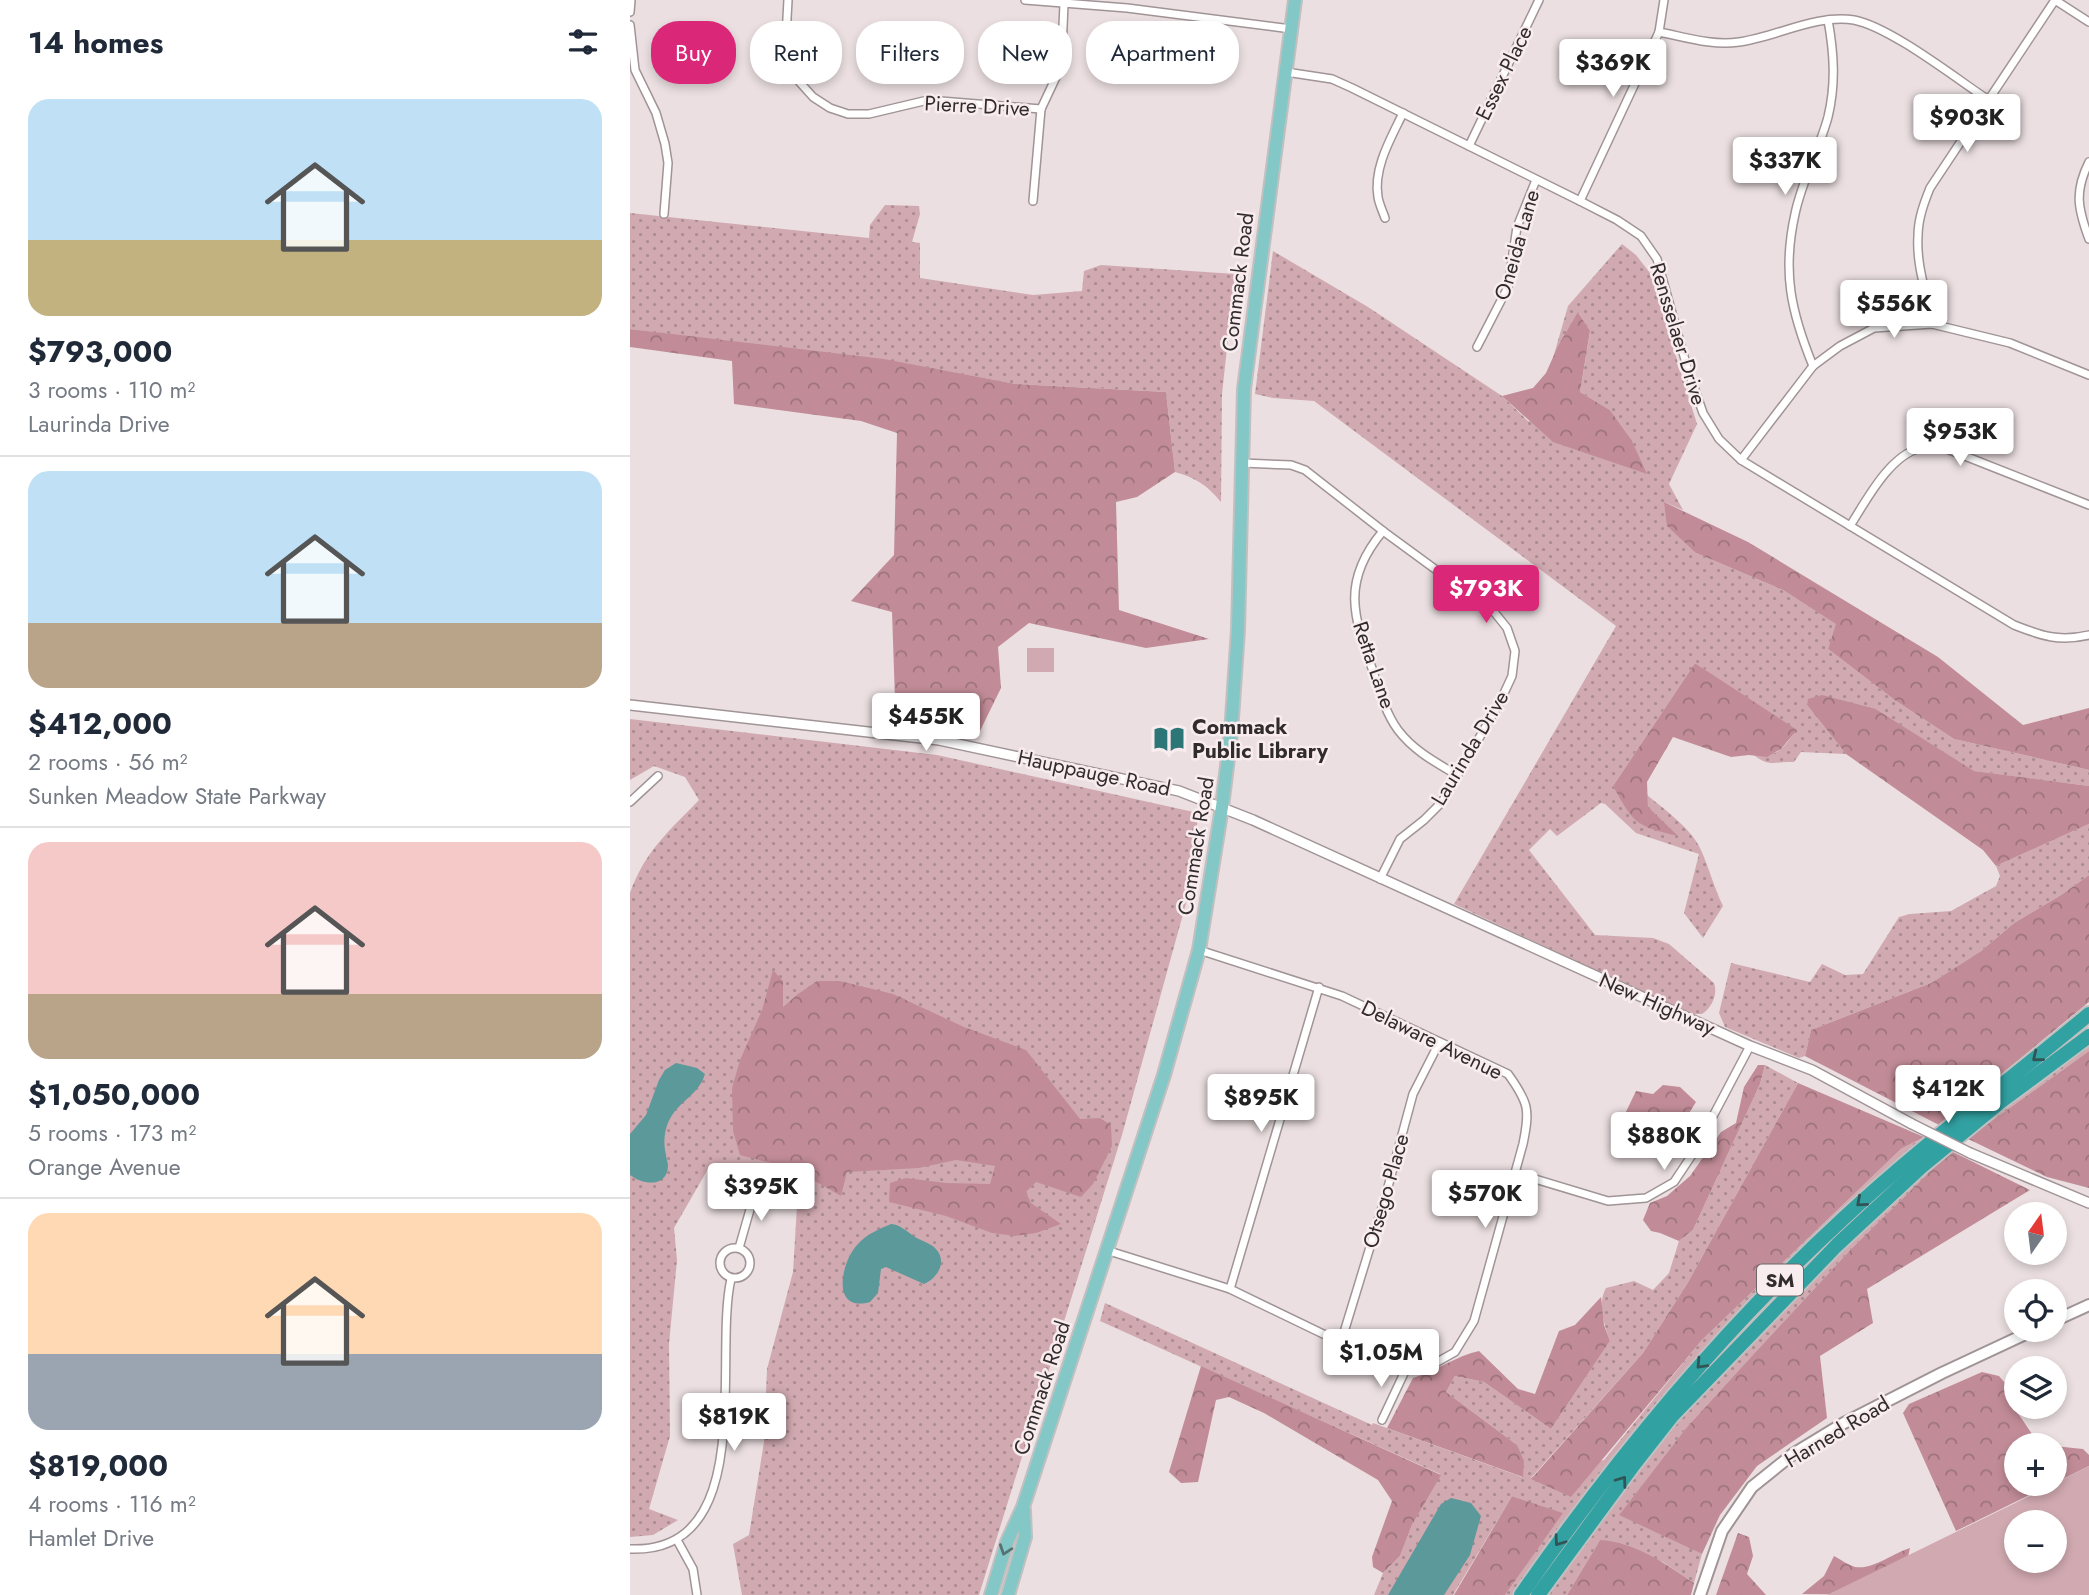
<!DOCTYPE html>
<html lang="en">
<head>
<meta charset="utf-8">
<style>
  :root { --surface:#fff; --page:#f6f6f7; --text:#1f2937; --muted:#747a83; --line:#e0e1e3; --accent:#db2777 }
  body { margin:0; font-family:Jost,sans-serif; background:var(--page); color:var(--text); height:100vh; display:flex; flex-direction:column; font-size:26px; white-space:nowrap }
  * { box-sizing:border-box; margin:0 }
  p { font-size:23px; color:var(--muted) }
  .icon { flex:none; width:38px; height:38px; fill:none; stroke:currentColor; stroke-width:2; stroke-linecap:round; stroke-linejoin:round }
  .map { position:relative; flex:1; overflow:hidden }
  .panel { display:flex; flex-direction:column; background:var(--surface); width:630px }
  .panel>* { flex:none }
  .top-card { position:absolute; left:21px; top:21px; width:665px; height:63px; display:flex; gap:14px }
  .needle { width:46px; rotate:14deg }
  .buttons { position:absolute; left:1374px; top:1202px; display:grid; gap:14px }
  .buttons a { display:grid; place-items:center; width:63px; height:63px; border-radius:50%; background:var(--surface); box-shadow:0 4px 10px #0003; font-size:35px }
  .price { position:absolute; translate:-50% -60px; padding:0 16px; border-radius:7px; background:#fff; color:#222; font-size:23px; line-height:46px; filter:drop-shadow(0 2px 4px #0008) }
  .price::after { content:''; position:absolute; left:50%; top:42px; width:21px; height:16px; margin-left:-10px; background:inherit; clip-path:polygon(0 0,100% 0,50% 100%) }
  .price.selected { background:var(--accent); color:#fff }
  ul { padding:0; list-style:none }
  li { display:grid; align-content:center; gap:14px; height:371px; padding:0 28px }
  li+li { border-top:2px solid var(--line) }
  li span { display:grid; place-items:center; height:217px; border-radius:21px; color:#555 }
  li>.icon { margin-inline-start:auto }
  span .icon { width:126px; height:126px; fill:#fffc; stroke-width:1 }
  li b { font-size:30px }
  h2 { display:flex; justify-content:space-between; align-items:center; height:84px; padding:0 28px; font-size:30px }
  .tag { padding:0 24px; border-radius:28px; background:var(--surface); box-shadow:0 4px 10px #0003; font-size:24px; line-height:63px }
  .tag.selected { background:var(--accent); color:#fff }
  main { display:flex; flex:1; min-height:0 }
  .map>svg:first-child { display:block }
</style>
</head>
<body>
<main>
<section class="panel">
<h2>14 homes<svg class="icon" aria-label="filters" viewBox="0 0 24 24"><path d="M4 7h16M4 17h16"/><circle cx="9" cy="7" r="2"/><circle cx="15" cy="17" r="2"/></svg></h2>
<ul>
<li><span style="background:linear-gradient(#bfe0f5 65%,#c2b280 0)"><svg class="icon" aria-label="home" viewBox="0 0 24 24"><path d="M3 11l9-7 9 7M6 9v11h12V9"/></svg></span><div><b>$793,000</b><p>3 rooms · 110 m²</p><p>Laurinda Drive</p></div></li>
<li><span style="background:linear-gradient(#bfe0f5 70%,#b9a48a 0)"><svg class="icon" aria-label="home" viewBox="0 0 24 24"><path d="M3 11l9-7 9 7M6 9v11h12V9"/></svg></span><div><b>$412,000</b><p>2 rooms · 56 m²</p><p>Sunken Meadow State Parkway</p></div></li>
<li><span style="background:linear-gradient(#f6c9c9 70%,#b9a48a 0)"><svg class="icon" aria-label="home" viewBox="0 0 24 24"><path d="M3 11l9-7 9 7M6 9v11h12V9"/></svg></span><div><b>$1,050,000</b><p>5 rooms · 173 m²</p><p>Orange Avenue</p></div></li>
<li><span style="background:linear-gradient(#ffd9b3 65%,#9aa5b1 0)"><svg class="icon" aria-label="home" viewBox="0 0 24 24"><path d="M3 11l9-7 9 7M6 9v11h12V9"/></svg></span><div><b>$819,000</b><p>4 rooms · 116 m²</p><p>Hamlet Drive</p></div></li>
</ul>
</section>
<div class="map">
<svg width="1459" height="1595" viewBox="0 0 1459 1595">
  <defs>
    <pattern id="grass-dots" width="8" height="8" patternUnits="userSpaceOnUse" patternTransform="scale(1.75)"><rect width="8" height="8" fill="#d1aab1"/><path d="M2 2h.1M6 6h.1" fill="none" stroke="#aa8b90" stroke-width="1.8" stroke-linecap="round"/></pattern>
    <pattern id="forest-crowns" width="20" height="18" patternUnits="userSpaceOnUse" patternTransform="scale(1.75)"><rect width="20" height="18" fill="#c18c97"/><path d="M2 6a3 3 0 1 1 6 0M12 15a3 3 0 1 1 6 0" fill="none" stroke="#9d737c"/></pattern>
  </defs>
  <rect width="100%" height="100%" fill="#ebdfe1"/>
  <g fill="url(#grass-dots)">
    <path d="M255 205 289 206 290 214 282 242 290 243V278L403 295 452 291 454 271 471 265 605 274 592 394 591 502C577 485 566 478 545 472L536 392 386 384 283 365 0 329V213L239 238 240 225Z"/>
    <path d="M992 244 1006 255 1020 273 1067 424 1039 484 1053 510 1034 502 1066 553 1153 590 1207 624 1198 649 1266 701 1324 739 1459 770V786L1343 771 1246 709 1177 705 1216 754 1171 752 1164 762C1146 761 1140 768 1124 755 1147 758 1155 747 1166 730L1065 663 983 786 1018 807 1017 795C1034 809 1062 829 1071 850 1079 868 1084 887 1093 906L1073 938 1054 913 1069 854 1006 833 975 804 971 803 927 836 920 829 899 850 965 935 1023 938 1039 944 1084 983C1088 994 1082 1008 1072 1014H1060L824 904 986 626 684 401 643 398 625 394 643 251 738 307 872 396 898 421 1001 439 980 410 950 392 960 332 949 313 923 358 938 306Z"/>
    <path d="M0 719 307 755 568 813 563 878 492 1135 349 1595H112L103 1544 119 1535 134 1442 137 1369 163 1272 168 1190 125 1186 78 1169 44 1228 47 1260 39 1344 40 1436 19 1509 48 1520 23 1535 0 1537V893C15 851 39 831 69 800L55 777 24 766 0 780Z"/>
    <polygon points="1459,824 1459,875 1431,895 1384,923 1351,951 1301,983 1181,1030 1175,1056 1169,1058 1095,1027 1089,1013 1101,963 1180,982 1192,964 1215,975 1233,974 1269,917 1280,914 1321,911 1366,886 1370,876 1366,866"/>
    <polygon points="1459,1041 1459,1051 1342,1135 1334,1137"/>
    <path d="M1135 1065 1168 1083 1057 1284 1013 1353 901 1478 974 1460 1072 1340 1271 1149 1292 1138 1297 1140 1255 1174 956 1495 883 1595H875L932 1513 882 1496 823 1595H744L753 1573 770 1556 782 1525 810 1474 470 1321 475 1303 742 1425 743 1423 892 1477 887 1445 816 1392 825 1376 854 1382 921 1429 980 1341C974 1324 967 1303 976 1288L1004 1281 1023 1290 1039 1273 1049 1241 1063 1230 1130 1084Z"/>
    <path d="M1317 1150 1321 1151 1223 1247 1119 1359 1056 1428 990 1514 1072 1554 1064 1583 1033 1562 970 1540 937 1595H918C963 1529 1010 1465 1062 1405 1141 1314 1230 1233 1317 1150Z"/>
  </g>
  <g fill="url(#forest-crowns)">
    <polygon points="948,312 960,331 950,392 980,410 1001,439 1017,474 923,442 872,396 903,388 916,373 928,346"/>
    <polygon points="0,329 254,359 386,384 536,392 545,472 507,497 486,502 489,610 579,639 516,648 399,623 368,647 371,688 349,733 265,700 262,612 221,601 264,555 267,433 231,421 104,404 102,361 0,347"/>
    <polygon points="1034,502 1118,542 1308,657 1393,725 1459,708 1459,770 1324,739 1266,701 1198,649 1206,624 1153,590 1066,553 1037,526"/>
    <path d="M1065 663 1167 730 1151 749 1137 757 1119 755 1101 757 1043 737 1017 782 1018 807 1048 836C1006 826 1004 824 983 786Z"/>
    <polygon points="1192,695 1246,709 1344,771 1459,786 1459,824 1366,866 1353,850 1216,754 1177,705 1178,699"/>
    <polygon points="1459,875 1459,1002 1325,1112 1311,1126 1175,1056 1181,1030 1301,983 1351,951 1384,923 1431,895"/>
    <polygon points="143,970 153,981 153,1007 168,994 187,981 210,981 263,994 334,1027 396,1050 450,1119 470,1118 481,1125 482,1146 463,1184 451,1197 406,1182 396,1192 401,1203 431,1224 406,1233 385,1236 362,1233 316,1216 259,1202 260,1183 276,1178 316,1183 360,1184 365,1166 326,1160 289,1168 217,1172 211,1196 164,1169 110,1155 103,1131 102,1088 110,1060 132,1010"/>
    <polygon points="1459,1051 1459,1188 1417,1177 1334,1137 1342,1135"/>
    <polygon points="1128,1065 1135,1065 1130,1084 1063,1230 1049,1241 1030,1233 1021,1231 1013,1220 1020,1203 1037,1196 1060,1176 1091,1132 1106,1123 1114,1087"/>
    <polygon points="1168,1083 1294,1137 1271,1149 1072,1340 941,1497 901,1479 1013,1353 1057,1284"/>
    <polygon points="1033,1085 1050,1087 1066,1102 1046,1134 1024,1134 1012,1121 993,1118 1006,1091 1023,1094"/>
    <polygon points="1321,1151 1400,1190 1237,1289 1243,1323 1190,1356 1197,1418 1127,1466 1090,1515 1072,1554 989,1515 1056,1428 1119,1359 1223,1247"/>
    <path d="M971 1297 974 1325 980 1341 921 1429 854 1382 825 1376 816 1392 887 1445 894 1461 893 1477 757 1428 783 1378C806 1371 826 1356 849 1351L888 1389 905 1394 929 1331 945 1325Z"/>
    <polygon points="571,1366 811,1475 782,1525 770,1556 753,1573 743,1567 742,1557 762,1501 748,1480 634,1413 599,1397 586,1400 568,1482 551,1483 539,1472"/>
    <polygon points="1352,1372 1369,1376 1375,1383 1381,1403 1402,1434 1424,1445 1386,1446 1386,1484 1422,1484 1326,1531 1273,1413 1279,1404"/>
    <polygon points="1424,1446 1453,1449 1459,1455 1459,1466 1425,1483"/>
    <polygon points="882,1496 933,1513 875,1595 824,1595"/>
    <polygon points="1108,1533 1119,1537 1123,1556 1117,1574 1136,1595 1086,1595"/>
    <path d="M970 1540C1005 1542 1036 1564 1064 1583L1061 1595H937Z"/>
    <path d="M1280 1548 1269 1595 1172 1594 1194 1576 1204 1556C1210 1559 1218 1565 1225 1567 1243 1570 1263 1553 1280 1548Z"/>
  </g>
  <g fill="#d1aab1" fill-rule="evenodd">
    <rect x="397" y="648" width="27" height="24"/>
    <path d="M1459 1466V1595H1197L1424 1484ZM1386 1522H1424V1561H1386Z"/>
  </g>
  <g fill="#5b999a">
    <path d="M46 1063 67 1068 75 1074C69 1094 51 1100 41 1117 34 1128 33 1143 36 1155 36 1158 38 1162 38 1166 37 1188 13 1185 0 1175V1134L16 1115 29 1080 35 1070Z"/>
    <path d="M261 1224C271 1225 276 1231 285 1237 292 1241 300 1243 305 1248 318 1261 308 1278 294 1284L256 1267 251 1269 248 1293 240 1302C200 1313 211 1261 228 1244 237 1234 249 1229 261 1224Z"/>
    <polygon points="821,1498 841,1503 851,1516 840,1555 814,1595 758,1595 811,1504"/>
  </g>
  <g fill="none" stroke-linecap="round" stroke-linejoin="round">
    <g stroke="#a09496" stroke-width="10">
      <g id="minor">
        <polyline points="158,0 156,36 157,56 165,77 183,97 200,108 218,114 239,114 298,100 411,109"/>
        <polyline points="395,0 497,8 661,29"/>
        <polyline points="1425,0 1459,22"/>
        <polyline points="0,12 1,0"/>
        <polyline points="0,25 5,70 26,113 35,144 38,163 34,214"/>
        <path d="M1029 32C1055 37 1082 46 1109 42 1146 37 1186 14 1224 20 1260 27 1324 77 1357 99"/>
        <path d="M656 72 702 79 722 88 950 201 987 220 1011 236 1027 259 1057 367 1073 413 1089 439 1111 460 1384 625C1412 636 1429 642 1459 635"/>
        <polyline points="839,146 909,0"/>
        <path d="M1459 162C1444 192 1448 209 1459 239"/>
        <polyline points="403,201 411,109 427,75 432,49 434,4"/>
        <polyline points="950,201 1029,32 1034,0"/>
        <path d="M755 218C753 212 749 204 748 197 743 168 761 138 773 113"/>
        <path d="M1302 324C1297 295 1286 265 1288 236 1288 219 1294 203 1300 188L1425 0"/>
        <polyline points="847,347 878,287 887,227 906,180"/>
        <path d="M1183 366C1161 312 1152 272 1165 214 1172 180 1189 150 1198 117 1206 84 1204 53 1198 20"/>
        <polyline points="1111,460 1183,366 1210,346 1244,328 1302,324 1380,343 1459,375"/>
        <polyline points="612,463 661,465 675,470 753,531 865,613 877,628 885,651 882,676 870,702 812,802 794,820 770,839 750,879"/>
        <path d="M1220 526C1236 501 1259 456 1290 448 1297 447 1305 447 1312 447L1459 505"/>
        <path d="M753 531C711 581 723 616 743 671 749 690 756 714 768 730 784 751 805 762 827 775"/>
        <polyline points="0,802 28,776"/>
        <polyline points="885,1173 978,1201 1016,1198 1044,1182 1064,1152 1120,1046"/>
        <circle cx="105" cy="1263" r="15"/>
        <polyline points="109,1248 125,1192"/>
        <path d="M476 1250 600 1289 747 1360 776 1369 802 1365 825 1352 844 1321 893 1144C900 1110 899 1103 878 1074L712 996 569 950"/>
        <polyline points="600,1289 689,987"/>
        <polyline points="711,1342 755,1198 783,1094 809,1043"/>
        <polyline points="752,1420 776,1369"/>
        <polyline points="47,1540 63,1569 67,1595"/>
        <path d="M0 1549C129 1554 83 1357 101 1279"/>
      </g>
    </g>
    <g stroke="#a09496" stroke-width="12">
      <g id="tertiary">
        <polyline points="0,705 309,740 549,791 623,820 1120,1046 1182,1070 1282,1124"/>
        <polyline points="1340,1153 1459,1203"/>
      </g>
    </g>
    <g stroke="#a09496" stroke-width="14">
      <g id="secondary">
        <polyline points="1424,1321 1459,1305"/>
        <polyline points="1070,1595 1092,1531 1122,1487 1163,1454 1214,1423 1312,1373 1404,1330"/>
      </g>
    </g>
    <g stroke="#c1c0c0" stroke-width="16">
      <g id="primary">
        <polyline points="361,1595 377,1542 393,1507 534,1075 569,950 592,807 601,733 608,630 614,389 665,0"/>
        <polyline points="378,1595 395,1537 394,1510"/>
      </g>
    </g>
    <g stroke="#c1c0c0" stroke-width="18">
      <g id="motorway">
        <path d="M891 1595C986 1458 1092 1330 1215 1217 1292 1145 1378 1082 1459 1014"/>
        <polyline points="908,1595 1002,1467 1042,1416 1207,1245 1291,1167 1369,1103 1459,1036"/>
      </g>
    </g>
    <use href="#minor" stroke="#fff" stroke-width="7"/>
    <use href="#tertiary" stroke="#fff" stroke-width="9"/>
    <use href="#secondary" stroke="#fff" stroke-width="10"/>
    <use href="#primary" stroke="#84c7c7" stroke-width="12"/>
    <use href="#motorway" stroke="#32a1a2" stroke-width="14"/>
    <g stroke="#a09496" stroke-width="12" stroke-linecap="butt">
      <polyline id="tertiary-bridge" points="1282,1124 1340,1153"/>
    </g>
    <use href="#tertiary-bridge" stroke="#fff" stroke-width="9"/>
  </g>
  <defs><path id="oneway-chevron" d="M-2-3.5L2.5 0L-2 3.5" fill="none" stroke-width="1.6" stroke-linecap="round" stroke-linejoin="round" transform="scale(1.75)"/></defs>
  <g stroke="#315556">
    <use href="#oneway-chevron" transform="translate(1407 1057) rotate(141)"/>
    <use href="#oneway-chevron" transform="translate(1231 1202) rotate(139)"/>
    <use href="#oneway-chevron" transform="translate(1071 1364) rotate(133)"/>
    <use href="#oneway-chevron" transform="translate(992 1481) rotate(-54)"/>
    <use href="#oneway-chevron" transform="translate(929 1541) rotate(126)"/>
  </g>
  <use stroke="#567272" href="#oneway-chevron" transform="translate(375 1550) rotate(109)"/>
  <defs>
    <g id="library-bare" transform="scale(2.415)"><path d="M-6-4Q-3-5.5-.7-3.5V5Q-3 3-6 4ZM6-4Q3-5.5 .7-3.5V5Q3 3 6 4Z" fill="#2d7677" stroke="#f9ecee" stroke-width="2.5" paint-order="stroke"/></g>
  </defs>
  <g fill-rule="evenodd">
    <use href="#library-bare" x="539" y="739"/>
  </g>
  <g text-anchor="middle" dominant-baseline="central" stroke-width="5" stroke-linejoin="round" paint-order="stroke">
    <rect fill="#f9ecee" stroke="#6d6667" stroke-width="2" x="1127" y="1264.5" width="46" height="31" rx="5"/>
    <g font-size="19" font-weight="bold" fill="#312c2d">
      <text x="1150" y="1280">SM</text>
    </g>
    <g font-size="21" fill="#312c2d" stroke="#f9ecee">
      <text transform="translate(874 73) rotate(-64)">Essex Place</text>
      <text transform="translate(347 106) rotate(3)">Pierre Drive</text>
      <text transform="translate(887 245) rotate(-74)">Oneida Lane</text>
      <text transform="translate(608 282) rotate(-83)">Commack Road</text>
      <text transform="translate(1048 334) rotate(73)">Rensselaer Drive</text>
      <text transform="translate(744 665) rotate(71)">Retta Lane</text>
      <text transform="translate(840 748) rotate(-59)">Laurinda Drive</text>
      <text transform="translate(464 773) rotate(12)">Hauppauge Road</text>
      <text transform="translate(566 846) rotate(-81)">Commack Road</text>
      <text transform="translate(1027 1004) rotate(24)">New Highway</text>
      <text transform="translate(802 1040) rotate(26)">Delaware Avenue</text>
      <text transform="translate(756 1191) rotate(-74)">Otsego Place</text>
      <text transform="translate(412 1388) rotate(-72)">Commack Road</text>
      <text transform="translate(1207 1432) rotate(-31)">Harned Road</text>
    </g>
    <g font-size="21" font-weight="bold" fill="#312c2d" stroke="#f9ecee" text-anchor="start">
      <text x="562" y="727">Commack<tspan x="562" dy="24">Public Library</tspan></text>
    </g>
  </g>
</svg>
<div class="buttons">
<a><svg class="needle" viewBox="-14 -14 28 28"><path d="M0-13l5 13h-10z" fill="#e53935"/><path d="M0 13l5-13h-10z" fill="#747a83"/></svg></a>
<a><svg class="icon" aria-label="locate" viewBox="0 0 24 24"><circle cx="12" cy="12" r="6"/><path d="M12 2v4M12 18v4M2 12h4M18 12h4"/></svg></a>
<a><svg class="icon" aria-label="layers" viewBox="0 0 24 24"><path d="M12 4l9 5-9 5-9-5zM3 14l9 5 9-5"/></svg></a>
<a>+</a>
<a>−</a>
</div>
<b class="price" style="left:983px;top:99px">$369K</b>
<b class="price" style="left:1337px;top:154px">$903K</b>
<b class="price" style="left:1155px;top:197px">$337K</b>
<b class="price" style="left:1264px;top:340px">$556K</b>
<b class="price" style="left:1330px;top:468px">$953K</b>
<b class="price selected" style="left:856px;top:625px">$793K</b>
<b class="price" style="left:296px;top:753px">$455K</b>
<b class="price" style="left:1318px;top:1125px">$412K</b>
<b class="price" style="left:631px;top:1134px">$895K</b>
<b class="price" style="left:1034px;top:1172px">$880K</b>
<b class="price" style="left:131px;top:1223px">$395K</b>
<b class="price" style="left:855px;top:1230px">$570K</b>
<b class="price" style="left:751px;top:1389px">$1.05M</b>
<b class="price" style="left:104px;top:1453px">$819K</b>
<div class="top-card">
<a class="tag selected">Buy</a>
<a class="tag">Rent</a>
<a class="tag">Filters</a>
<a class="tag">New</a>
<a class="tag">Apartment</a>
</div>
</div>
</main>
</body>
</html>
